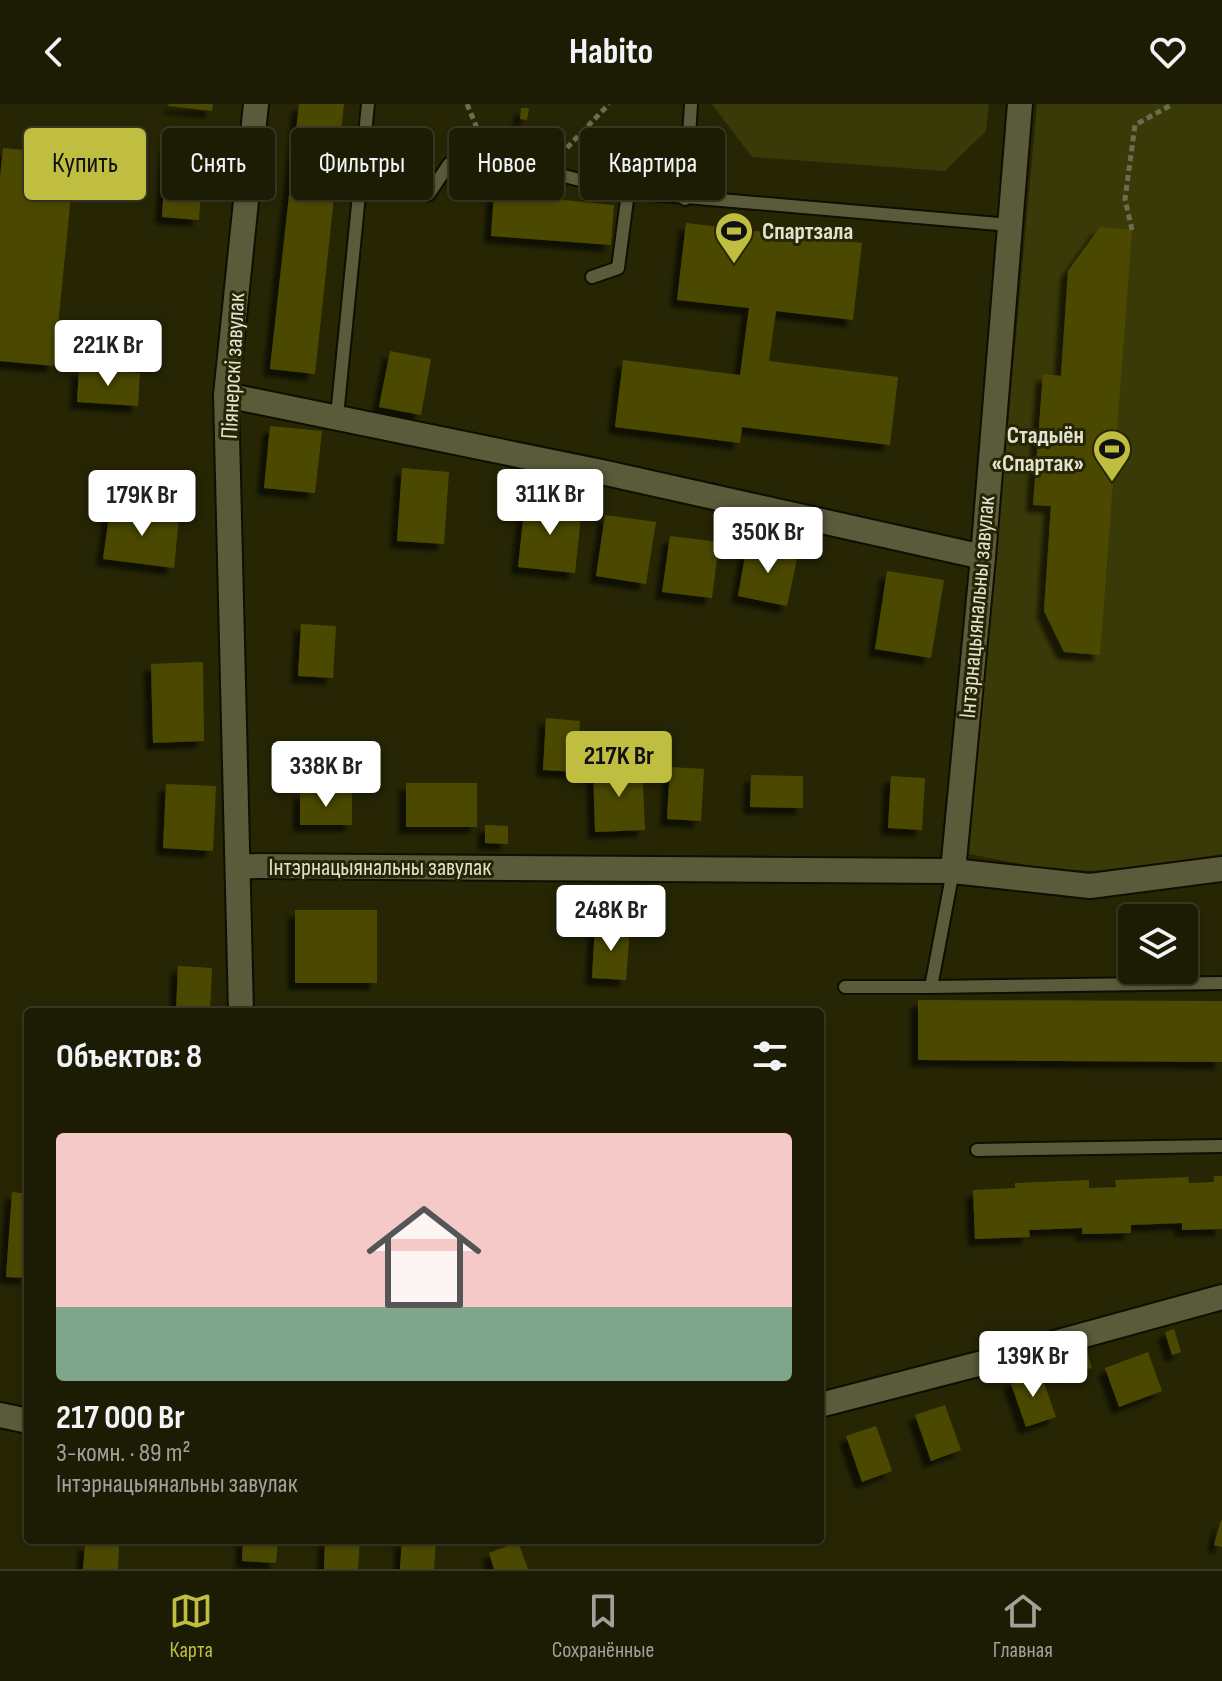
<!DOCTYPE html>
<html lang="ru">
<head>
<meta charset="utf-8">
<style>
  :root { --surface:#1c1c04; --page:#292913; --text:#f1f3f6; --muted:#a0a19a; --line:#3a3a26; --accent:#bfbe41 }
  body { margin:0; font-family:"Sofia Sans Condensed",sans-serif; background:var(--page); color:var(--text); height:100vh; display:flex; flex-direction:column; font-size:30px; white-space:nowrap }
  * { box-sizing:border-box; margin:0 }
  p { font-size:26px; color:var(--muted) }
  .icon { flex:none; width:44px; height:44px; fill:none; stroke:currentColor; stroke-width:2; stroke-linecap:round; stroke-linejoin:round }
  .map { position:relative; flex:1; overflow:hidden }
  .sheet { position:absolute; left:24px; top:904px; width:800px; height:536px; display:flex; flex-direction:column; background:var(--surface); border-radius:8px; box-shadow:0 2px 6px #0004,0 0 0 2px var(--line) }
  .sheet>* { flex:none }
  .top-card { position:absolute; left:24px; top:24px; width:800px; height:72px; display:flex; gap:16px }
  .controls { position:absolute; left:1118px; top:800px; display:grid; gap:16px }
  .controls a { display:grid; place-items:center; width:80px; height:80px; border-radius:8px; background:var(--surface); box-shadow:0 2px 6px #0004,0 0 0 2px var(--line); font-size:40px }
  .price { position:absolute; translate:-50% -68px; padding:0 18px; border-radius:8px; background:#fff; color:#222; font-size:26px; line-height:52px; filter:drop-shadow(0 2px 4px #0008) }
  .price::after { content:''; position:absolute; left:50%; top:48px; width:24px; height:18px; margin-left:-12px; background:inherit; clip-path:polygon(0 0,100% 0,50% 100%) }
  .price.active { background:var(--accent); color:#111 }
  ul { padding:0; list-style:none }
  li { display:grid; align-content:center; gap:16px; height:424px; padding:0 32px }
  li span { display:grid; place-items:center; height:248px; border-radius:8px; color:#555 }
  li>.icon { margin-inline-start:auto }
  span .icon { width:144px; height:144px; fill:#fffc; stroke-width:1 }
  li b { font-size:34px }
  h2 { display:flex; justify-content:space-between; align-items:center; height:96px; padding:0 32px; font-size:34px }
  .chip { padding:0 28px; border-radius:8px; background:var(--surface); box-shadow:0 2px 6px #0004,0 0 0 2px var(--line); font-size:28px; line-height:72px }
  .chip.active { background:var(--accent); color:#111 }
  header { display:flex; justify-content:space-between; align-items:center; height:104px; padding:0 32px; background:var(--surface); font-size:36px; font-weight:700 }
  .tabs { display:flex; justify-content:space-around; align-items:center; height:112px; border-top:2px solid var(--line); background:var(--surface); font-size:22px; color:var(--muted) }
  .tabs a { display:grid; justify-items:center; gap:4px }
  .tabs .active { color:var(--accent) }
  .map>svg:first-child { display:block }
</style>
</head>
<body>
<header><svg class="icon" aria-label="back" viewBox="0 0 24 24"><path d="M15 5l-7 7 7 7"/></svg>Habito<svg class="icon" aria-label="heart" viewBox="0 0 24 24"><path d="M12 20l-8-8c-3-5 5-10 8-4 3-6 11-1 8 4z"/></svg></header>
<div class="map">
<svg width="1222" height="1465" viewBox="0 0 1222 1465">
  <defs>
    <filter id="shadow"><feDropShadow dx="-7" dy="7" stdDeviation="2" flood-color="#0009"/></filter>
  </defs>
  <rect width="100%" height="100%" fill="#262605"/>
  <g fill="#3a3908">
    <polygon points="712,0 989,0 986,27 945,67 752,53"/>
    <polygon points="1037,0 1222,0 1222,750 1109,767 1052,766 969,750"/>
  </g>
  <g fill="#4c4a00" filter="url(#shadow)">
    <polygon points="169,0 213,0 212,7 168,2"/>
    <polygon points="299,0 344,0 315,270 270,265"/>
    <polygon points="521,4 529,4 527,16 520,15"/>
    <polygon points="167,39 204,41 199,116 162,113"/>
    <polygon points="3,44 75,51 54,262 0,257 0,74"/>
    <polygon points="494,89 614,101 611,141 491,132"/>
    <polygon points="686,119 862,139 853,216 776,207 769,257 898,273 890,341 742,323 740,339 615,323 623,256 740,271 749,204 677,196"/>
    <polygon points="1100,123 1132,126 1100,551 1064,548 1044,507 1051,402 1033,401 1043,270 1061,272 1068,167"/>
    <polygon points="390,247 431,255 421,311 379,303"/>
    <polygon points="79,265 140,269 138,302 77,298"/>
    <polygon points="270,322 322,327 315,389 264,384"/>
    <polygon points="402,364 449,368 444,440 397,437"/>
    <polygon points="525,397 582,403 575,469 518,463"/>
    <polygon points="110,405 179,413 174,464 103,455"/>
    <polygon points="605,411 656,418 646,480 596,472"/>
    <polygon points="670,432 719,438 712,494 662,488"/>
    <polygon points="747,441 798,450 787,502 738,492"/>
    <polygon points="887,467 944,476 931,554 875,545"/>
    <polygon points="301,520 336,522 333,574 298,572"/>
    <polygon points="203,558 204,637 153,639 151,560"/>
    <polygon points="546,614 580,617 577,668 543,666"/>
    <polygon points="642,661 645,726 595,728 593,663"/>
    <polygon points="670,663 704,665 701,717 667,715"/>
    <polygon points="751,671 803,672 803,704 750,703"/>
    <polygon points="891,672 925,674 922,726 888,724"/>
    <rect x="406" y="679" width="71" height="44"/>
    <polygon points="166,680 216,682 213,747 163,744"/>
    <polygon points="300,688 352,689 352,721 300,721"/>
    <polygon points="485,721 508,722 508,740 485,739"/>
    <rect x="295" y="806" width="82" height="73"/>
    <polygon points="595,823 630,824 626,876 592,874"/>
    <polygon points="178,862 212,864 210,908 176,908"/>
    <polygon points="918,896 1222,897 1222,958 918,956"/>
    <polygon points="1214,1072 1222,1072 1222,1125 1182,1126 1182,1119 1131,1121 1131,1129 1082,1130 1082,1124 1029,1126 1030,1133 975,1135 973,1086 1015,1084 1015,1079 1089,1076 1089,1084 1116,1083 1115,1076 1188,1073 1189,1079 1214,1078"/>
    <polygon points="12,1088 28,1090 28,1174 6,1173"/>
    <polygon points="1174,1225 1181,1248 1172,1251 1165,1228"/>
    <polygon points="1087,1248 1092,1264 1083,1266 1078,1250"/>
    <polygon points="1148,1248 1162,1287 1119,1303 1105,1264"/>
    <polygon points="1069,1253 1074,1269 1065,1271 1060,1255"/>
    <polygon points="1040,1267 1056,1313 1026,1323 1010,1277"/>
    <polygon points="945,1301 961,1346 931,1357 915,1311"/>
    <polygon points="876,1322 892,1367 862,1378 846,1332"/>
    <polygon points="1221,1416 1222,1417 1222,1443 1214,1441"/>
    <polygon points="243,1436 278,1436 276,1459 242,1457"/>
    <polygon points="325,1436 360,1436 358,1465 324,1465"/>
    <polygon points="402,1436 436,1436 434,1465 400,1465"/>
    <polygon points="518,1438 528,1465 494,1465 489,1449"/>
    <polygon points="85,1440 119,1442 118,1465 83,1465"/>
  </g>
  <g fill="none" stroke-linecap="round" stroke-linejoin="round">
    <g stroke="#0f0e00" stroke-width="16">
      <g id="lane">
        <polyline points="429,90 449,60 544,67 628,88 1010,121"/>
        <polyline points="685,95 691,0"/>
        <polyline points="592,173 618,164 628,88"/>
        <polyline points="337,312 368,0"/>
        <polyline points="845,883 931,883 1222,879"/>
        <polyline points="931,883 953,767"/>
        <polyline points="977,1046 1222,1042"/>
      </g>
    </g>
    <g stroke="#0f0e00" stroke-width="28">
      <g id="street">
        <polyline points="226,291 606,369 983,453"/>
        <polyline points="238,762 953,767 983,453 1020,0"/>
        <polyline points="953,767 1090,782 1222,765"/>
        <polyline points="241,908 226,291 256,0"/>
        <polyline points="820,1301 986,1258 1222,1193"/>
        <polyline points="0,1311 28,1317"/>
      </g>
    </g>
    <g stroke="#6c6c50" stroke-width="5" stroke-dasharray="6 4" stroke-linecap="butt">
      <polyline points="467,0 479,29 503,43"/>
      <polyline points="560,51 609,0"/>
      <polyline points="1132,126 1125,95 1135,21 1173,0"/>
    </g>
    <use href="#lane" stroke="#5a5b3a" stroke-width="12"/>
    <use href="#street" stroke="#5a5b3a" stroke-width="24"/>
  </g>
  <defs>
    <g id="stadium-pin" transform="scale(2)"><path d="M0 17L-7.5 6A9.5 9.5 0 1 1 7.5 6Z" fill="#bfbe41" stroke="#262605"/><path d="M0-5a6.5 5 0 1 0 0 10a6.5 5 0 1 0 0-10ZM-3.5-1.8h7v3.6h-7Z" fill="#111"/></g>
  </defs>
  <g fill-rule="evenodd">
    <use href="#stadium-pin" x="734" y="127"/>
    <use href="#stadium-pin" x="1112" y="345"/>
  </g>
  <g text-anchor="middle" dominant-baseline="central" stroke-width="6" stroke-linejoin="round" paint-order="stroke">
    <g font-size="24" font-weight="bold" fill="#e1e2cf" stroke="#262605" text-anchor="start">
      <text x="762" y="127">Спартзала</text>
      <text x="1084" y="331" text-anchor="end">Стадыён<tspan x="1084" dy="28">«Спартак»</tspan></text>
    </g>
    <g font-size="24" fill="#e1e2cf" stroke="#262605">
      <text transform="translate(233 262) rotate(-87)">Піянерскі завулак</text>
      <text transform="translate(977 503) rotate(-85)">Інтэрнацыянальны завулак</text>
      <text x="380" y="763">Інтэрнацыянальны завулак</text>
    </g>
  </g>
</svg>
<div class="controls">
<a><svg class="icon" aria-label="layers" viewBox="0 0 24 24"><path d="M12 4l9 5-9 5-9-5zM3 14l9 5 9-5"/></svg></a>
</div>
<b class="price" style="left:108px;top:284px">221K Br</b>
<b class="price" style="left:550px;top:433px">311K Br</b>
<b class="price" style="left:142px;top:434px">179K Br</b>
<b class="price" style="left:768px;top:471px">350K Br</b>
<b class="price active" style="left:619px;top:695px">217K Br</b>
<b class="price" style="left:326px;top:705px">338K Br</b>
<b class="price" style="left:611px;top:849px">248K Br</b>
<b class="price" style="left:1033px;top:1295px">139K Br</b>
<div class="top-card">
<a class="chip active">Купить</a>
<a class="chip">Снять</a>
<a class="chip">Фильтры</a>
<a class="chip">Новое</a>
<a class="chip">Квартира</a>
</div>
<section class="sheet">
<h2>Объектов: 8<svg class="icon" aria-label="filters" viewBox="0 0 24 24"><path d="M4 7h16M4 17h16"/><circle cx="9" cy="7" r="2"/><circle cx="15" cy="17" r="2"/></svg></h2>
<ul>
<li><span style="background:linear-gradient(#f6c9c9 70%,#7fa58c 0)"><svg class="icon" aria-label="home" viewBox="0 0 24 24"><path d="M3 11l9-7 9 7M6 9v11h12V9"/></svg></span><div><b>217 000 Br</b><p>3-комн. · 89 m²</p><p>Інтэрнацыянальны завулак</p></div></li>
</ul>
</section>
</div>
<nav class="tabs">
<a class="active"><svg class="icon" aria-label="map" viewBox="0 0 24 24"><path d="M3 6l6-2 6 2 6-2v14l-6 2-6-2-6 2zM9 4v14M15 6v14"/></svg>Карта</a>
<a><svg class="icon" aria-label="saved" viewBox="0 0 24 24"><path d="M7 4h10v16l-5-4-5 4z"/></svg>Сохранённые</a>
<a><svg class="icon" aria-label="home" viewBox="0 0 24 24"><path d="M3 11l9-7 9 7M6 9v11h12V9"/></svg>Главная</a>
</nav>
</body>
</html>
